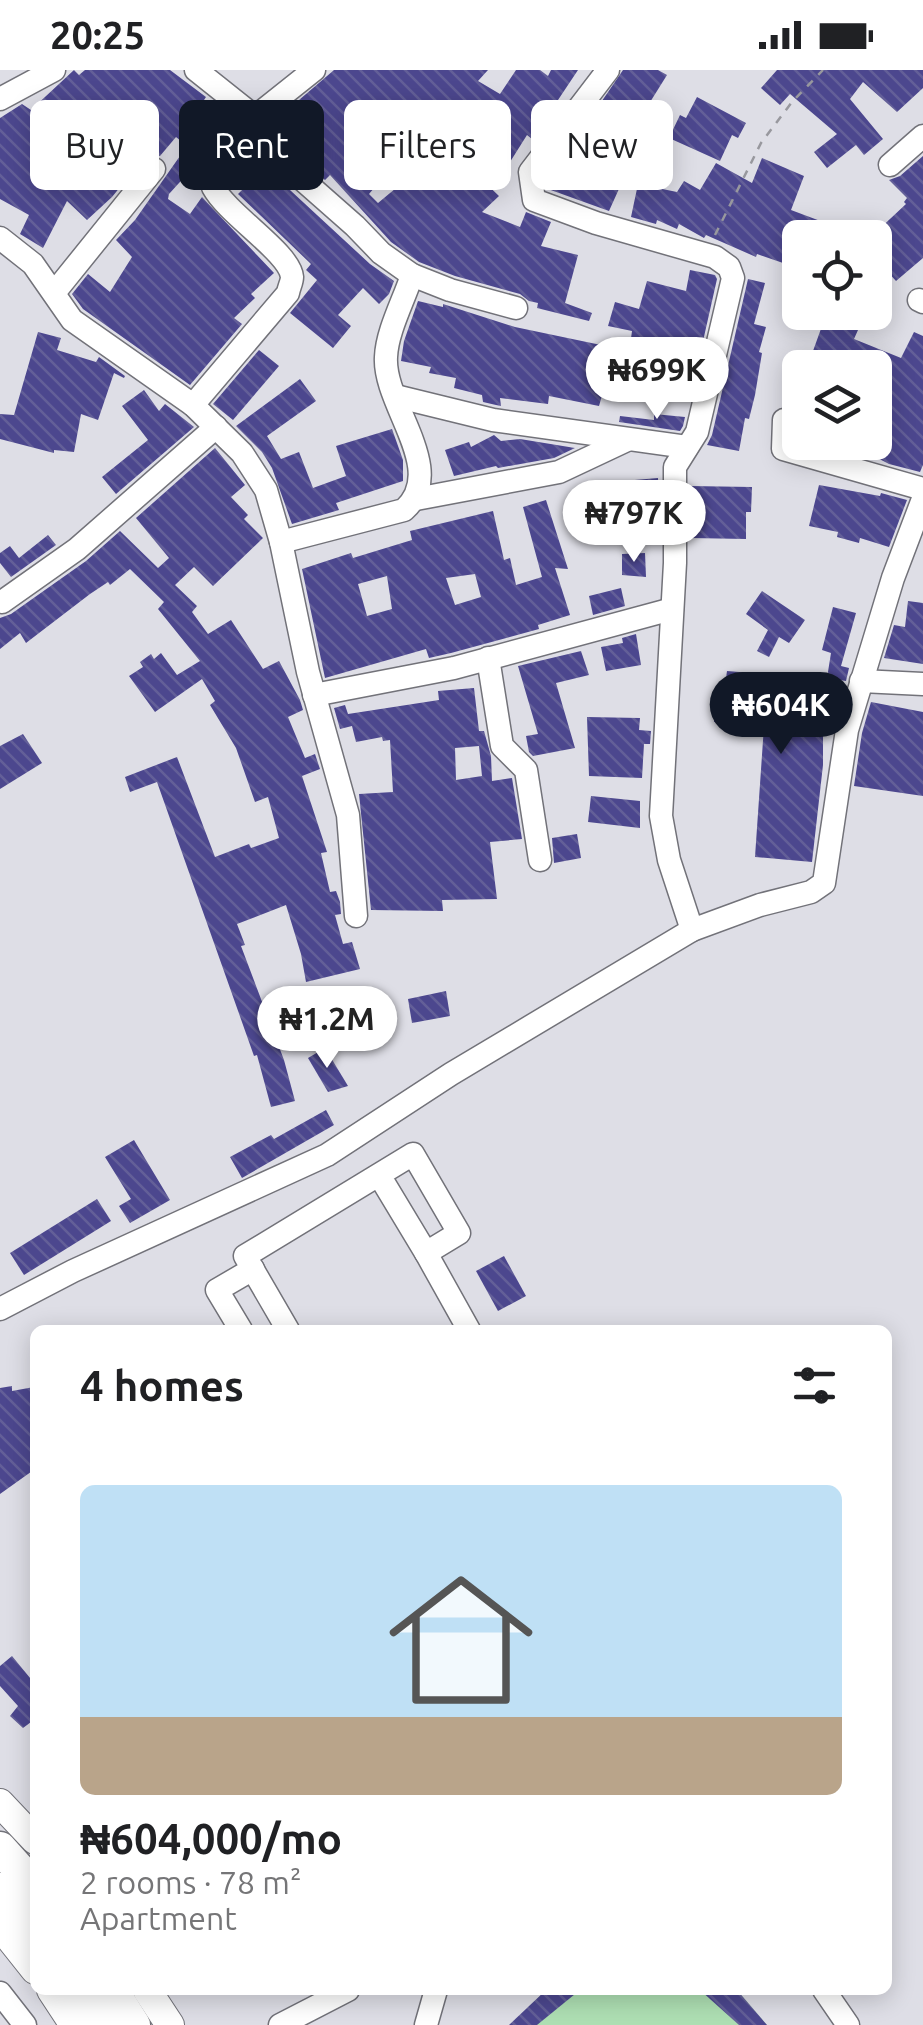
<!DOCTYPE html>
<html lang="en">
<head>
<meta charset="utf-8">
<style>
  :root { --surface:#fff; --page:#f2f2f2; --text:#202124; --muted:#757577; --accent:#111827 }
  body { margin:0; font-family:Ubuntu,sans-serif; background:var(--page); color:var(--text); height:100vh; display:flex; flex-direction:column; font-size:38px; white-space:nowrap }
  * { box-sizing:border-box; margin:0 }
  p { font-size:32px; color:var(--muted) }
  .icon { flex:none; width:55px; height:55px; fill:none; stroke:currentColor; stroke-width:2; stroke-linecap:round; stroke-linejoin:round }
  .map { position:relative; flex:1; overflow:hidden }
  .drawer { position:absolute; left:30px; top:1255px; width:862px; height:670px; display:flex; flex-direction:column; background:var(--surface); border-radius:15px; box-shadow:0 5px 25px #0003 }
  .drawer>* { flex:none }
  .banner { position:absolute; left:30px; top:30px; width:865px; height:90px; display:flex; gap:20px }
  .tools { position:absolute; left:782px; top:150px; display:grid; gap:20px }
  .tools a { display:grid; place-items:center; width:110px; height:110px; border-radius:15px; background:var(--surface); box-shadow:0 5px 25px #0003; font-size:50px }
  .price { position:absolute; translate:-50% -85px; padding:0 22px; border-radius:35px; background:#fff; color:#222; font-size:32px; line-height:65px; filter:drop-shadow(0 2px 5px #0008) }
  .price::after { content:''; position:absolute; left:50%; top:60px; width:30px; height:22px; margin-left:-15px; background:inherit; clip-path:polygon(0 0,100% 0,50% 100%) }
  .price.active { background:var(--accent); color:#fff }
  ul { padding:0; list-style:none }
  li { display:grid; align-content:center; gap:20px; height:530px; padding:0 50px }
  li span { display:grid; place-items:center; height:310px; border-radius:15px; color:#555 }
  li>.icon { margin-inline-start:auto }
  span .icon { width:180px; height:180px; fill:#fffc; stroke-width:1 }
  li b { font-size:42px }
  h2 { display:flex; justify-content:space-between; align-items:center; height:120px; padding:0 50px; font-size:42px }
  .pill { padding:0 35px; border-radius:15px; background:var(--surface); box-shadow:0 5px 25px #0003; font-size:35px; line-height:90px }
  .pill.active { background:var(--accent); color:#fff }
  .status { display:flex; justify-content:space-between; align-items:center; height:70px; padding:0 50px; background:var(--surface); direction:ltr }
  .status svg { height:28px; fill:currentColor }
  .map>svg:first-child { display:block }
</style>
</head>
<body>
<div class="status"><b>20:25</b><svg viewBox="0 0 49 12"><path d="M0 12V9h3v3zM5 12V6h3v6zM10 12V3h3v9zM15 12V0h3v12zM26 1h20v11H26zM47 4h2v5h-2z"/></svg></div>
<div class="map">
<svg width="923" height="1955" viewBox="0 0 923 1955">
  <defs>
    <pattern id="building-back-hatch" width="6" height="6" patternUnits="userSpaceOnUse" patternTransform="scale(2.5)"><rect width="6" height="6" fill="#4c478e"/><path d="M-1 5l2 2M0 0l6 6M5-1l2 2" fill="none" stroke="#635f98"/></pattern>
  </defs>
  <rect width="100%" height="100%" fill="#dedee6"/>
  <polygon fill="#aedfb3" points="546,1920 737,1920 767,1955 511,1955"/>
  <g fill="url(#building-back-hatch)" fill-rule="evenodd">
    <path d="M74 0 79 5 85 0H170L206 27 202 33 221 49 217 60 224 51 231 56 204 95 199 91 169 124 168 129 190 144 202 127 274 203 251 224 255 228 234 248 242 254 190 315 83 239 72 224 88 204 110 222 132 187 116 170 135 150 187 76 176 67 160 86 150 85 143 89 112 127 87 150 67 131 43 178 20 164 29 145 0 129V48L22 34 31 40ZM60 56 84 80 66 100 39 88Z"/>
    <polygon points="334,0 488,0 478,11 500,24 516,0 540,0 548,6 551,0 578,0 532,69 527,65 510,92 467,68 437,45 434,48 412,35 409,38 427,56 414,71 407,65 361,100 375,117 369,124 378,133 431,89 455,116 472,100 499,126 482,142 520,157 526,142 551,152 541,176 578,185 565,233 592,243 589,251 537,238 538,233 529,231 520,224 455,206 419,192 391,172 330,105 325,110 311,98 316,92 271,54"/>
    <polygon points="623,0 658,0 667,5 647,37 657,45 646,58 623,41 607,67 621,75 616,84 632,90 609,141 548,119 546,106 552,98 557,100 567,79 580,84 596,58 587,53"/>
    <polygon points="777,0 923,0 923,18 897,42 863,12 850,29 883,69 864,85 856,75 827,98 814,82 837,64 790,24 780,35 761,18"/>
    <polygon points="697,27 746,53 738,68 732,65 720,91 669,68 680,45 686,48"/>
    <polygon points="249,82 370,194 394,211 389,224 379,234 363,218 338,245 351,256 333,278 290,243 317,210 306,200 311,194 238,124 251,111 238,99"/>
    <polygon points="923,86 923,188 896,211 875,188 875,163 906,134 904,132 907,128 889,110 900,106"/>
    <polygon points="762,88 804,106 791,140 823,152 817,168 800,168 800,195 784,189 783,193 757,184 756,187 706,165 704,168 679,154 677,159 657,150 656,154 631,147 638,114 677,122 684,111 700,120 716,93 752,113"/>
    <polygon points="690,200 715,205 717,209 701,280 660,279 659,284 630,276 632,261 608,256 615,232 639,239 647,211 686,221"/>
    <polygon points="748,209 765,213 754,254 766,257 759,282 762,283 755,325 749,349 745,348 739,381 707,375 712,365"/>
    <polygon points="418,231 443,237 443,234 515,257 601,275 602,272 617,274 599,336 549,326 548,334 500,328 501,336 496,335 483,332 482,325 454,318 456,308 429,303 431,297 401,291 404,271"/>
    <polygon points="827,242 866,242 854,269 901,288 914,262 923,266 923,395 920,402 889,394 864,381 862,386 815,372 875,372 875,318 880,309 875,307 875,298 850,298 827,288 824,298 812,298 817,282 813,281"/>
    <polygon points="38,262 61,268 57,280 96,292 99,287 125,306 124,308 114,303 98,350 81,344 74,382 54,380 54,383 0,369 0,344 14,345"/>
    <polygon points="259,280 279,296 233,350 213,334"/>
    <polygon points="300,309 316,331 267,366 281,389 299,382 313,418 346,406 336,376 392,359 403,390 403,411 336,433 339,440 292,454 272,398 262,382 236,356"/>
    <polygon points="144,320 159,341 165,334 194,357 116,424 102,407 148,370 122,336"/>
    <polygon points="654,344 685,347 683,356 680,361 619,352 620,346 654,350"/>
    <polygon points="494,365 501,371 520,369 575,378 554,388 498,398 496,396 454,406 445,380 469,372 471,377"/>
    <polygon points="215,378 245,415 231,427 248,445 244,449 263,468 213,516 194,497 175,515 197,536 192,542 208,564 231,550 263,599 279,591 300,630 303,640 288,647 305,688 315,684 320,699 302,706 327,782 321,783 330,822 336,821 340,832 341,844 335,845 343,874 352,872 360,899 306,912 301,884 286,835 237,854 245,875 241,876 284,990 295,1031 271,1037 257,985 254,986 157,712 130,722 125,707 177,687 215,787 249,774 251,778 279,768 268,727 255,732 236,678 210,635 215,631 202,609 155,642 129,606 143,597 140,592 151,584 154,589 161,583 177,605 200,591 158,539 164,532 130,499 110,515 108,512 90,524 26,573 20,563 0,579 0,548 11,544 86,491 120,461 158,498 169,488 136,448"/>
    <polygon points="658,408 659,459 621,460 622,463 600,468 588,414"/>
    <polygon points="819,415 880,426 881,423 907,430 889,477 860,468 859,473 837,467 838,462 809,456"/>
    <polygon points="690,416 752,417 751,442 746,442 746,469 690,468"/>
    <path d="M546 430 568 499 555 498 570 545 538 555 539 559 451 583 429 588 426 579 325 608 302 499 351 483 353 488 412 470 410 461 493 441 504 490 510 488 516 515 542 507 523 437ZM475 504 481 527 455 535 446 508ZM387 506 392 539 367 546 358 514Z"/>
    <polygon points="48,465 56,475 11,507 0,493 0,483 10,476 19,488"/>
    <polygon points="645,483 646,507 622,505 622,484"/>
    <polygon points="621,518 625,536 593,545 589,526"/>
    <polygon points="762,521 805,550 789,573 779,567 769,587 757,581 768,560 746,544"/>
    <polygon points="908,531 923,533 923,594 884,588 894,555 905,557"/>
    <polygon points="833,537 856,543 841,596 849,598 846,611 827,608 831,583 822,580"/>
    <polygon points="636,564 641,595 606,601 601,577 623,573 622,568"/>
    <polygon points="581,581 589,605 556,613 575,678 533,686 529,682 526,666 538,664 518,596"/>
    <polygon points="727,601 817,608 814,647 823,647 823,695 812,792 755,787 764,656 714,652 716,628 723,629"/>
    <path d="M474 618 479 661H484L491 686 492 711 512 708 522 769 490 772 497 829 442 830 443 841 371 840 359 724 393 722 390 670 383 671 382 667 356 672 352 656 340 659 334 638 345 635 348 644 439 630 438 621ZM479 676 482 706 456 710 455 678Z"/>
    <polygon points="871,632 923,642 923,726 854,716 862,663"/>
    <polygon points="587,647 640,648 639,660 651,661 650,674 644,674 642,708 589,706"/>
    <polygon points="23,664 42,693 0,719 0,676"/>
    <polygon points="591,726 640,731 640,758 588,752"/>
    <polygon points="577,764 581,788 554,793 552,768"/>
    <polygon points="446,921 450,946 412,953 408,929"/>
    <polygon points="325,978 348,1016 328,1022 308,988"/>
    <polygon points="326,1040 334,1055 242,1108 230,1087 271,1065 274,1069"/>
    <polygon points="134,1070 170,1130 130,1153 119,1136 131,1129 105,1087"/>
    <polygon points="97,1129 111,1151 24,1205 10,1183"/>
    <polygon points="504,1186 526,1226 498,1241 476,1201"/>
    <polygon points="12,1316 12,1321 34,1317 35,1399 0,1424 0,1318"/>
    <polygon points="12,1586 35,1614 35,1649 23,1658 10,1646 18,1636 0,1616 0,1596"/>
    <polygon points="546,1920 580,1920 537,1955 509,1955"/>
    <polygon points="700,1920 737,1920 767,1955 739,1955"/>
  </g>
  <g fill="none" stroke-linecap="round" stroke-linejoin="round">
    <g stroke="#727279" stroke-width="25">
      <g id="minor">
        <polyline points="196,0 255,47 314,0"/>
        <polyline points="608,0 530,102 534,130 596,153 715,187 729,197 733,208 697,362 675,397 675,493 661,746 669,790 692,860"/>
        <polyline points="0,29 54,0"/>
        <polyline points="246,60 355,156 381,183 412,205 450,220 516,238"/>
        <polyline points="890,95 923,66"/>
        <polyline points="0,168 33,194 72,250 193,335 242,383 266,420 281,472 308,602 348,745 356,846"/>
        <polyline points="54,223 154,99"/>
        <polyline points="919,230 923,232"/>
        <polyline points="395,326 493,350 687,377"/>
        <path d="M193 335 288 223C289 217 292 212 292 207 290 183 228 145 213 117L218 101 255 47"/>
        <polyline points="784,350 783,379 923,419"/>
        <polyline points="416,429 559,402 627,370"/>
        <path d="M281 472 404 440C449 400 383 335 386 287 387 261 404 230 412 205"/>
        <polyline points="2,532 77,479 216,357"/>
        <polyline points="488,588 502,676 526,700 540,790"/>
        <polyline points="861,611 923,614"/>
        <polyline points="314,625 454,598 672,539"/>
        <polyline points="426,1183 469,1260"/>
        <polyline points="0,1239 73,1201 327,1085 451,1004 692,860 760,835 811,822 824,813 847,660 893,508 923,429"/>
        <polyline points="241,1260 217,1220 253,1199"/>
        <polyline points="288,1260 245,1186 413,1084 459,1163 426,1183 379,1105"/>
        <polyline points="824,1920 848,1955"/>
        <polyline points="0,1923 25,1955"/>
        <polyline points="280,1955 348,1920"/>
        <polyline points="426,1955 436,1920"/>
      </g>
    </g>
    <g stroke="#727279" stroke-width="30">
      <g id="major">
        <polyline points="0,1733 35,1770"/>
        <polyline points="0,1856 35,1900"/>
        <polyline points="51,1920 74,1955"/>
        <polyline points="147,1920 170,1955"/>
      </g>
    </g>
    <g stroke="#727279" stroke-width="35">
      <g id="highway">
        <polyline points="0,1778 35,1817"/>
        <polyline points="0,1819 35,1860"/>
        <polyline points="80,1920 103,1955"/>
        <polyline points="112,1920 134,1955"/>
      </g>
    </g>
    <polyline stroke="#98989e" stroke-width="2.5" stroke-dasharray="8 8" stroke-linecap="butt" points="715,165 761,73 792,32 823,0"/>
    <use href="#minor" stroke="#fff" stroke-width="22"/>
    <use href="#major" stroke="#fff" stroke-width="28"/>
    <use href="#highway" stroke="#fff" stroke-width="32"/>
  </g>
</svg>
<div class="tools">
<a><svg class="icon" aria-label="locate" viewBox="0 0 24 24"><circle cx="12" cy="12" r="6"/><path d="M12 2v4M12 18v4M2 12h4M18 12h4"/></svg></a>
<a><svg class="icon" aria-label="layers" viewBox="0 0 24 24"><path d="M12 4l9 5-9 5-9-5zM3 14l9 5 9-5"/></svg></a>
</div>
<b class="price" style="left:657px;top:352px">₦699K</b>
<b class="price" style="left:634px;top:495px">₦797K</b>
<b class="price active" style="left:781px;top:687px">₦604K</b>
<b class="price" style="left:327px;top:1001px">₦1.2M</b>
<div class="banner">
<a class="pill">Buy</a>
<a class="pill active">Rent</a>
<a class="pill">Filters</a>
<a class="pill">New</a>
</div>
<section class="drawer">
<h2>4 homes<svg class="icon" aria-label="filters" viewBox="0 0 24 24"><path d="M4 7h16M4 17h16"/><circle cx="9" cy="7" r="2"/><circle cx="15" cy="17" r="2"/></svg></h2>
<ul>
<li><span style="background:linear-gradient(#bfe0f5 75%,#b9a48a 0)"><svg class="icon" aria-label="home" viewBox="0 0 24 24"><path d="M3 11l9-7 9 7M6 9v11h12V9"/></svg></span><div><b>₦604,000/mo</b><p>2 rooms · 78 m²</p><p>Apartment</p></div></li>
</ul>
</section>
</div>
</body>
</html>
